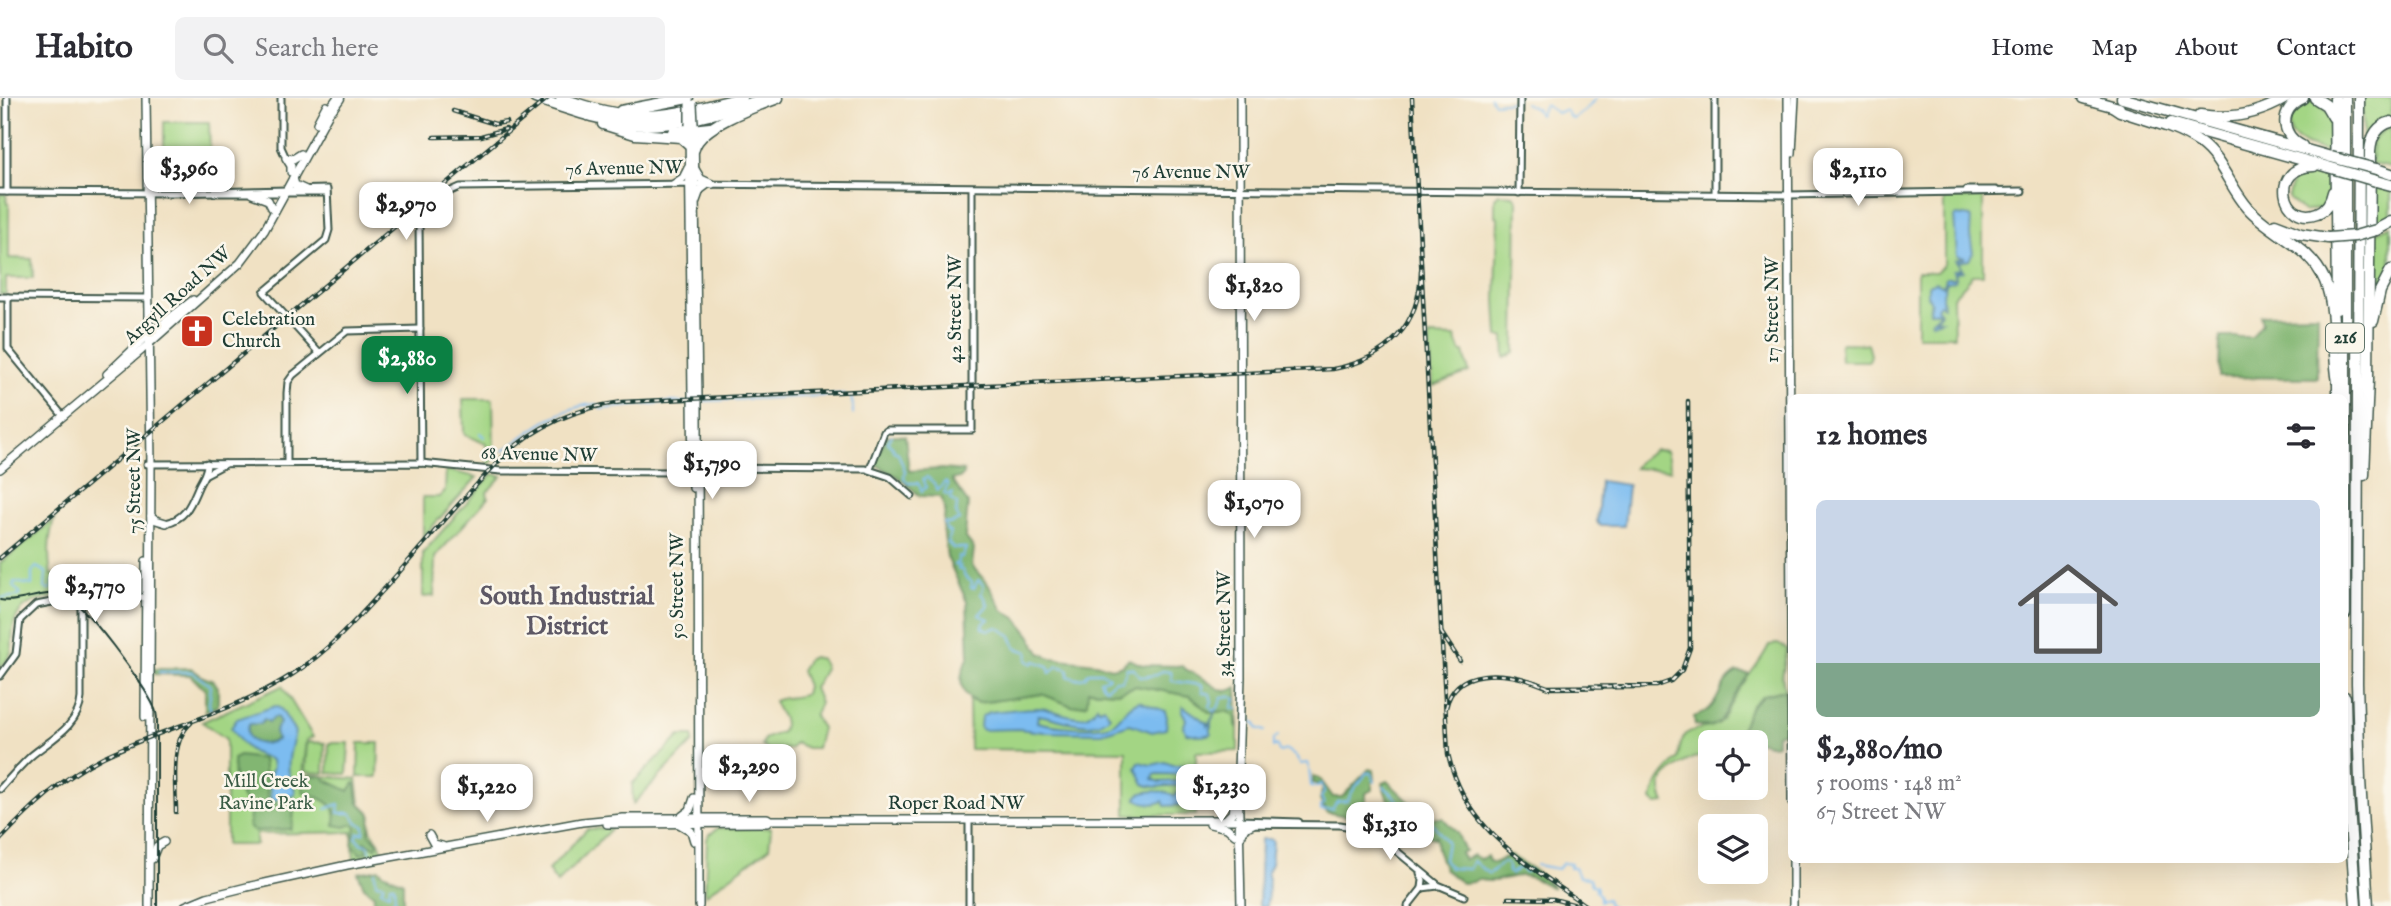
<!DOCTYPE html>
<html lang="en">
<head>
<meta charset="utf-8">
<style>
  :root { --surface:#fff; --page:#f2f2f3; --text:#2b2b33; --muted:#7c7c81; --line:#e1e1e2; --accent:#0b8043 }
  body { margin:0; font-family:"IM FELL English",serif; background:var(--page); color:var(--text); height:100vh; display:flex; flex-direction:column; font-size:26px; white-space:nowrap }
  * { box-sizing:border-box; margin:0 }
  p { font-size:23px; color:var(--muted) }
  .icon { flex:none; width:38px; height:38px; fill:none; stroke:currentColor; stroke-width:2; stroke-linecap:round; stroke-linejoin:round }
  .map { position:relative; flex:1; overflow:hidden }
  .side { position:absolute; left:1788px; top:296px; width:560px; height:469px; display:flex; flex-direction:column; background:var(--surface); border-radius:10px; box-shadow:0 7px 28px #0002 }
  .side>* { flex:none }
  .tools { position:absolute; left:1698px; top:632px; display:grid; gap:14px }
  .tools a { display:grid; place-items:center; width:70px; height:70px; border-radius:10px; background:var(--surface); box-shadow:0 7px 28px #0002; font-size:35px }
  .price { position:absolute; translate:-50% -60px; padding:0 16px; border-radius:14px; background:#fff; color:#222; font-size:23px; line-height:46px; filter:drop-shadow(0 2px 4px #0008) }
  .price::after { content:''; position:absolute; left:50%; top:42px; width:21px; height:16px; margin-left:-10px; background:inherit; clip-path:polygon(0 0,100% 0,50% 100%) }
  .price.active { background:var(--accent); color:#fff }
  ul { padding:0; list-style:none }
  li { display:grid; align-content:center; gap:14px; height:371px; padding:0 28px }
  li+li { border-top:2px solid var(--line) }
  li span { display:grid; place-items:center; height:217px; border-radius:10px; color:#555 }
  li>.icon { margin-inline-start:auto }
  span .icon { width:126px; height:126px; fill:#fffc; stroke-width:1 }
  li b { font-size:30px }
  h2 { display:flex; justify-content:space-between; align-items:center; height:84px; padding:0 28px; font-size:30px }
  header { display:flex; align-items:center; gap:42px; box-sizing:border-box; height:98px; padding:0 35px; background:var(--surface); border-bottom:2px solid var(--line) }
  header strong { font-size:33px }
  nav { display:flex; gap:38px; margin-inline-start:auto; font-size:24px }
  .search { width:490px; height:63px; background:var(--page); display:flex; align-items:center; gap:18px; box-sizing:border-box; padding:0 24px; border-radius:10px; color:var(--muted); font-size:26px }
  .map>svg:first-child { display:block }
</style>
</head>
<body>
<header>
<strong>Habito</strong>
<div class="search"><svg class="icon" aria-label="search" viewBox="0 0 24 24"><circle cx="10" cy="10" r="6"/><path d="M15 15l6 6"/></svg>Search here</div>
<nav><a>Home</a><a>Map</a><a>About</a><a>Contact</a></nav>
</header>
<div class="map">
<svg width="2391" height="808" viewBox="0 0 2391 808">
  <rect width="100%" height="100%" fill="#fbf7ec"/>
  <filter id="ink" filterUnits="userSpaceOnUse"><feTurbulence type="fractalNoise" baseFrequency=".0143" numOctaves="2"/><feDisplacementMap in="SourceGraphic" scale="14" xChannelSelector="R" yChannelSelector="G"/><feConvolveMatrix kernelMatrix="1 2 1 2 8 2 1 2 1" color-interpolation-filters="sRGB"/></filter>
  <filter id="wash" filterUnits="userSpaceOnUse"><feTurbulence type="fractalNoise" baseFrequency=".00686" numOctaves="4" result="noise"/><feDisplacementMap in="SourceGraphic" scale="28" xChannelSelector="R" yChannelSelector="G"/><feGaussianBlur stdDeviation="1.57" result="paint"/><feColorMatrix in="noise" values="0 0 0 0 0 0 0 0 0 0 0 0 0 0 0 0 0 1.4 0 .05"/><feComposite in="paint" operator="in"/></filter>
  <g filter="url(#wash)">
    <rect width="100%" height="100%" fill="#f0e1c3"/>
    <g fill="#a3d584" stroke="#61895c" stroke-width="2">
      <polygon points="2363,0 2391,0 2391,22 2384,25 2368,65 2363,64"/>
      <polygon points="2308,1 2313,1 2331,17 2331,55 2306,47 2291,37 2288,13"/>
      <polygon points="164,24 209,24 210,54 164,56"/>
      <polygon points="2391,26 2391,70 2372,66 2372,43"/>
      <polygon points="2317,70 2331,74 2331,96 2322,110 2303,114 2288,99 2293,76"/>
      <polygon points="2372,85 2391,91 2391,121 2372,131"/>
      <polygon points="0,96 6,96 7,106 9,106 9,160 32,161 33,180 6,180 6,196 0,196"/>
      <polygon points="1499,96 1513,97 1517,102 1515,255 1505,260 1504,239 1498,239 1496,202 1498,119 1495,118 1495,100"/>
      <polygon points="1944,100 1983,100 1983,177 1973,177 1953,199 1954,238 1917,238 1917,174 1936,174 1944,166"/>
      <polygon points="2391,127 2391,168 2372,226 2372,136"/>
      <polygon points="1429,238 1455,239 1461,254 1464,254 1469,274 1433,288"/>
      <polygon points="1842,245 1868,246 1871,257 1869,263 1841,263 1840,247"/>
      <polygon points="463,301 493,301 494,361 488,368 486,346 464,336"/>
      <polygon points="1654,352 1666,353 1671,372 1634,370 1639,363"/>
      <polygon points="446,372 477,379 423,439 423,399 439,399 445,393"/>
      <polygon points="492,376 502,378 487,394 488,400 435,459 434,498 423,499 423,455"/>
      <path d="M54 422C48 440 48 458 51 477H76V498C51 500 17 498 13 531 10 554 16 551 0 571V465Z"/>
      <path d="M1778 546 1787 551 1782 579 1785 592 1763 597 1751 608 1742 629 1725 644H1710V656C1693 658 1664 672 1661 689 1660 695 1663 700 1665 705L1657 706 1652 702C1655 685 1665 673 1678 661 1683 617 1701 640 1722 622 1727 617 1728 609 1732 603 1742 583 1760 567 1769 547Z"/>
      <path d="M813 559 821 561 825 571 814 590 820 605 814 618 822 630 817 650H807L795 645 790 651 769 652 762 648 764 641 782 634C788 621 778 615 774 603 784 598 796 601 805 596L807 588 801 573 807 562Z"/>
      <polygon points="282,588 313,639 306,642 302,677 357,681 360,705 369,714 371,733 379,744 383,755 354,762 352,734 256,736 256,747 226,747 226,641 202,624"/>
      <polygon points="1136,588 1190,598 1210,615 1227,613 1235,619 1236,629 1238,629 1238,653 1196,654 1196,717 1126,717 1126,653 970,651 969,602 978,605 1042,596 1072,608 1088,592 1118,594"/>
      <polygon points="680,638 693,638 693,644 633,706 632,686"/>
      <polygon points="307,644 325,645 324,675 305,674"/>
      <polygon points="329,645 349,645 347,676 328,675"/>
      <polygon points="359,645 379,645 378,679 358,679"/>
      <polygon points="612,730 557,785 548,772 587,731"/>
      <polygon points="718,730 771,730 769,750 705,797 707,741 709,737"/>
    </g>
    <g fill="#82b672" stroke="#507a53" stroke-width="2">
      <polygon points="2318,216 2317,280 2219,279 2220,239 2252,239 2262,225 2260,217"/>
      <path d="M897 337 905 338 909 373 941 371 964 373 962 379 952 382 968 405 965 439 974 450 972 468 988 486 1003 512 1017 521 1030 537 1040 555 1051 560 1096 565 1111 570 1123 567 1128 561 1143 567 1182 568C1189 575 1194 575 1202 580 1215 587 1222 599 1237 589L1238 629H1236L1235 619 1227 613 1210 615 1190 598 1136 588 1118 594 1088 592 1087 606 1072 608 1042 596 978 605C957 596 958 577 969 559L967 504 947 459 943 430 945 412 941 399 920 398 898 379 875 366 886 338Z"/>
      <polygon points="191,570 203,579 214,583 218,589 218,608 205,613 205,592 190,577 154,576 154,571"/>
      <path d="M1737 574 1749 576C1744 584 1738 592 1733 601 1722 619 1722 633 1695 627L1694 619C1725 609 1714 586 1737 574Z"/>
      <polygon points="1785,592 1787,628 1785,633 1777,636 1777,646 1773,647 1753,642 1725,644 1742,629 1751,608 1763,597"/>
      <path d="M273 619H277L280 625 275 633 277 641C265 651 240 646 249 626L261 625 265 621 269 624Z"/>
      <path d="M239 658 263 661 268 703 270 706 294 704C293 713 295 721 291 731L254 733 249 729 250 715 240 695 242 689 234 686 233 661Z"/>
      <polygon points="1369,671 1374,672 1375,683 1372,685 1372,692 1366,695 1366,705 1352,716 1346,718 1326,714 1320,702 1323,688 1313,685 1313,678 1320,681 1333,699 1342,699"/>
      <path d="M310 677 323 678 326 682 349 693 354 685 356 686 358 704 371 716 369 736 378 744 376 750 365 744 367 754 360 756 352 746 356 729 354 726 345 729 334 727C342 705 318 699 303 694L302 687Z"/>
      <path d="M1387 683 1414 708 1417 720H1443L1457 735 1465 753 1460 755 1464 762 1473 757 1480 761 1487 758 1489 763 1494 765 1510 757 1534 772 1554 790C1543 787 1535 778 1523 778 1507 777 1496 787 1478 781L1473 784 1462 785 1445 772 1437 752 1436 738 1434 740C1423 735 1415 739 1404 731 1397 713 1385 703 1383 685Z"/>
      <polygon points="379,771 383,775 403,784 403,808 373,808 374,797 364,789 358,775"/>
    </g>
    <g fill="#7cbcf0" stroke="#4e7c92" stroke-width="2" fill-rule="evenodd">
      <polygon points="1957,117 1971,119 1970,137 1973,155 1969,162 1958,164 1963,173 1956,174 1954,183 1947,184 1942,198 1943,208 1940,206 1937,210 1941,215 1936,221 1941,222 1932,225 1931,223 1939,216 1938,214 1930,214 1929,210 1931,205 1928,198 1928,187 1935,184 1944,188 1946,180 1955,180 1953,172 1961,171 1956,162 1965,160 1957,158 1954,119"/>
      <polygon points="1600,383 1628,387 1624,428 1600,428 1597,424"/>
      <path d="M1139 603 1165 613 1167 619 1166 631 1152 634 1130 626 1102 635 1043 634 1018 631 982 632 980 628 981 619 989 614C1005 613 1023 610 1040 610 1058 611 1084 631 1097 608L1099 611 1104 609 1110 618C1095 637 1057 619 1038 617L1037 624C1052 628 1100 634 1114 625 1124 617 1126 608 1139 603Z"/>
      <path d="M275 608 281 611 295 634C292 647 287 661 289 675 291 683 296 689 295 697L271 703 269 679 273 669 272 663C267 658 262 660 256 656 244 650 238 641 231 630L237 621ZM274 619H277L280 625 275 633 277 642C264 650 240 645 249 626H260L264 621 269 624Z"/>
      <path d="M1183 608C1190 613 1198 618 1205 624H1207L1208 628 1217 611 1211 623V636L1202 638 1186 635 1184 628 1186 621 1182 613Z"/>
      <path d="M1139 664 1151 667 1165 664 1173 667H1185L1186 671 1184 677 1158 676 1154 677 1153 681 1160 684 1181 683 1186 697 1185 707 1165 708 1163 703C1156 708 1143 705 1136 701L1138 697C1147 692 1166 692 1175 698L1180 692 1178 688C1165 686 1156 692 1144 686L1136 670Z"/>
      <polygon points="1261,741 1270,741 1273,743 1271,766 1267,774 1269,781 1267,808 1259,808"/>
    </g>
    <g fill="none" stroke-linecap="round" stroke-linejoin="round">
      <g stroke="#7cbcf0" stroke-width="2">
        <polyline points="1490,0 1494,5 1516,3"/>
        <polyline points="1524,5 1536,11 1539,17 1545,7 1557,15 1564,12 1567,14 1570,20 1573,21 1585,13 1596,0"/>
        <polyline points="851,299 853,308"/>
        <polyline points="703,303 844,297"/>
        <polyline points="853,310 853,316"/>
        <polyline points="600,311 671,304 688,305"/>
        <polyline points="480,335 484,339"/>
        <polyline points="892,337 887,344 893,350 894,353 898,355 905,373 904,380 908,385 918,385 922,393 926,389 923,382 927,379 934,385 937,393 945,384 948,387 944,395 947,397 953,395 950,401 957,406 956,416 959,422 949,426 944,425 947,433 950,434 948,445 953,450 966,450 962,459 958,458 958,464 954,467 960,468 958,471 962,472 965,479 972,484 971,490 974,490 978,482 984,487 981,496 985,500 988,507 979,517 989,521 983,526 983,530 989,532 998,529 1011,538 1016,550 1028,554 1027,562 1032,566 1035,563 1048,568 1050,575 1058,568 1068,571 1068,578 1076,581 1085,579 1089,574 1101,574 1109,579 1100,582 1103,588 1106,590 1115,582 1122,583 1127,570 1134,571 1140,579 1157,577 1162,573 1171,574 1172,583 1202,587 1202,594 1210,596 1212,604 1210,608 1213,613 1218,610 1222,599 1231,598 1236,601 1232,610 1237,611"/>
        <path d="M503 353C530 334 563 306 598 306"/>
        <polyline points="2,500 19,498 20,494 13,489 14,484 32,487 32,474 36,469 46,474 45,490 48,492 51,490 55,481 73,481"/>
        <polyline points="0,508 0,513"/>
        <polyline points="159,574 192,574 211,588 209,606 211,613"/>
        <polyline points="1247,618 1252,621 1252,624 1256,625 1257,630 1265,633"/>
        <polyline points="1278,638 1273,641 1273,649 1277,647 1279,654 1287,652 1296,659 1300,666 1308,665 1309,669"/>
        <path d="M1309 671 1311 688 1315 689 1322 686 1324 694 1321 699 1324 706 1321 708V712L1332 711 1337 704 1348 703C1351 691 1361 685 1366 675H1371L1375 684"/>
        <path d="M1384 689C1392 693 1397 704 1406 712L1407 719 1419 726H1433L1447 744 1444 762 1450 770 1469 771 1473 763 1489 776 1503 764 1508 766V774L1511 776 1520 769 1524 774 1530 772"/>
        <polyline points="326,711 339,706 338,715 351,715 357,724 364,728 364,735 358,735 356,740 362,746 368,747 371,755"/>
        <polyline points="1536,767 1558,771 1563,765 1571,766 1570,770 1575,770 1579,779 1590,780 1592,787 1596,788 1597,792 1595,792 1600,798 1600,803 1607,801 1609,808"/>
        <polyline points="375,774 376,785 384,786 381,792 389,795 390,787 394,787 395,802 391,804 391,808"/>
        <polyline points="1611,808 1612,808"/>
      </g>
    </g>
  </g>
  <g filter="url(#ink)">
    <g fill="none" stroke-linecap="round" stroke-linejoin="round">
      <g stroke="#3e5649" stroke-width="9">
        <g id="minor">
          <polyline points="281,0 281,49 286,60"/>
          <polyline points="1967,92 1996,92"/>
          <polyline points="0,94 172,95 327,91 329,132 326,142 264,194 319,255"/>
          <polyline points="7,94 7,0"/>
          <polyline points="215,95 327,95"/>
          <polyline points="1519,95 1520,0"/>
          <polyline points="1715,96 1715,0"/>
          <polyline points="0,199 148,200"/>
          <polyline points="8,199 8,251 63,318"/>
          <polyline points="287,365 287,295 288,284 293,277 347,233 420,231"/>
          <polyline points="421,365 419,123 421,117 451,93 460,89 690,86 1789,97 2022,93"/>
          <polyline points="147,366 421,365 501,373 672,374 708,370 866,371 890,379 912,398"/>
          <polyline points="870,371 884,334 887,332 972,332 972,90"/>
          <polyline points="206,376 225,366"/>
          <path d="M166 425C187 420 191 405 199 387 203 379 207 375 207 365"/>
          <polyline points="0,578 16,556 20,522 36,507 52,504 147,499"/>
          <path d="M0 691C10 680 20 668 31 658 50 642 79 628 81 600V502"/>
          <polyline points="969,722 969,808"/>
          <polyline points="1239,722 1299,724"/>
          <polyline points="1239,726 1340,727 1358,730 1382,741 1438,787 1464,798"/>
          <polyline points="1420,775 1423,782 1422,790 1438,788"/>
          <polyline points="1408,808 1423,789"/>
        </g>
      </g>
      <g stroke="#3e5649" stroke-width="10">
        <g id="major">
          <polyline points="146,0 151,366 149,808"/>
          <polyline points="1240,0 1241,579 1238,673 1241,808"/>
          <polyline points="1788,0 1792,705"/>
          <polyline points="317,25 326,8"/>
          <polyline points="689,28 693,390"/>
          <polyline points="694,30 698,300 699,808"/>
          <polyline points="1792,55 1795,0"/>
          <polyline points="695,71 701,81 712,86"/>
          <polyline points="291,74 291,68 286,60 293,61 301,56"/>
          <polyline points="293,80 295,87 306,92"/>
          <polyline points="674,86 683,80 688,70"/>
          <polyline points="252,96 268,102 272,110"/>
          <polyline points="696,103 700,92 708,86"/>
          <polyline points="107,276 148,237 193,202"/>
          <polyline points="0,371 142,252 240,165 264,133 331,11"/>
          <polyline points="151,418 156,422 166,425"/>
          <polyline points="145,619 146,463"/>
          <polyline points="682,718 690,712 694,700"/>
          <polyline points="1226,721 1232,715 1235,697"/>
          <polyline points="607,726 767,725"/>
          <polyline points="679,726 691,733 694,743"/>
          <polyline points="1210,726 1227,730 1235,737"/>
          <polyline points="429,737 434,746 442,748"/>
          <polyline points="1241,738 1245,730 1253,726"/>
          <polyline points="152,761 157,748 164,744"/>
          <polyline points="1793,761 1793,808"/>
          <polyline points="185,808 207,799 247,789 347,767 582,724 623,720 767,720 770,722 1239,722"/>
        </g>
      </g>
      <g stroke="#3e5649" stroke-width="13">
        <g id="highway">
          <path d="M535 0C571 12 608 26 646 27 687 27 729 10 769 0"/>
          <path d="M561 0C636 28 666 19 741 0"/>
          <polyline points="2083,0 2119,10"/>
          <polyline points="2122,0 2331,59"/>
          <polyline points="2315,0 2326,7 2333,19"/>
          <polyline points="2335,0 2337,211"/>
          <polyline points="2359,0 2357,585 2360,682 2368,808"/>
          <path d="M2114 9 2120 13C2147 22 2177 29 2200 45 2222 61 2230 90 2248 110 2272 137 2310 147 2325 183 2337 214 2332 252 2338 284"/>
          <polyline points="331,11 339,0"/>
          <polyline points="621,13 688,0"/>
          <path d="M2200 17C2231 22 2259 16 2286 0"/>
          <polyline points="2171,25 2328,69"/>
          <polyline points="603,26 635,36 681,39 689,46"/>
          <polyline points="673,34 710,30"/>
          <path d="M2302 48C2280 36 2279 11 2303 0"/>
          <path d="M694 51C700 27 756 8 778 0"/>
          <path d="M2314 68C2268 69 2283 128 2317 115 2326 112 2331 104 2333 94"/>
          <polyline points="2376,71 2391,76"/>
          <polyline points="2376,83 2391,87"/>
          <polyline points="2275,126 2301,136 2328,140"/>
          <polyline points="2376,132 2391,124"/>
          <polyline points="2373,223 2380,193 2391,172"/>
          <polyline points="2338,279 2338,299"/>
          <path d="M2364 377 2368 282 2370 54C2371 40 2376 28 2391 24"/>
          <polyline points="2345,516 2345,0"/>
          <polyline points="2345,599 2347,682 2356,808"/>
        </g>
      </g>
      <use href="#minor" stroke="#fff" stroke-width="5"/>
      <use href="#major" stroke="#fff" stroke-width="7"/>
      <use href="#highway" stroke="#fff" stroke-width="10"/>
      <path stroke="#1f3d34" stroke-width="2" d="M0 502C21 506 43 491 64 497 83 503 146 589 154 609 157 614 157 619 157 624V808"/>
      <g stroke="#1f3d34" stroke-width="4.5">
        <g id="rail">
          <path d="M1412 0 1448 656C1466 734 1526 764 1586 808"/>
          <polyline points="453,13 495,26 507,24"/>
          <polyline points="434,39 481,38 506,31"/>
          <polyline points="0,460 548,0"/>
          <polyline points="1441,534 1460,563"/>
          <polyline points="1641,589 1549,590 1528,582 1548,589 1657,588 1671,583 1682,572 1690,550 1688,303"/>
          <path d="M1446 610C1455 567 1506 574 1537 585"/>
          <path d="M176 714C176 688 169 643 191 625"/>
          <path d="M0 742C31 709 62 680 103 659 165 629 235 614 293 576 329 553 357 521 386 489 425 445 462 400 504 358 537 327 577 310 622 304L1333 271C1387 261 1420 228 1421 172"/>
          <polyline points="1508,800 1553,801 1580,808"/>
        </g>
      </g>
      <use href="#rail" stroke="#fbf7ec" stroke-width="2" stroke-dasharray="5" stroke-linecap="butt"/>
      <g stroke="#3e5649" stroke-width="10" stroke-linecap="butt">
        <g id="major-bridge">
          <polyline points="693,6 694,26"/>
          <polyline points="689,7 689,27"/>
        </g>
      </g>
      <g stroke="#3e5649" stroke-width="13" stroke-linecap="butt">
        <g id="highway-bridge">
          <polyline points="2331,59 2376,71"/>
          <polyline points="2328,69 2376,83"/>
          <polyline points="2328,140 2355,138 2376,132"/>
        </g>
      </g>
      <use href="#major-bridge" stroke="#fff" stroke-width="7"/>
      <use href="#highway-bridge" stroke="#fff" stroke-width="10"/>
    </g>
  </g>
  <defs>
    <g id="church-square" transform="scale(1.75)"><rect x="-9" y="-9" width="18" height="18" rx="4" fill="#c8321e" stroke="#fbf7ec"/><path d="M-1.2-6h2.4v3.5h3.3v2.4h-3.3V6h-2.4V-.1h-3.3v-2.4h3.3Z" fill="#fff"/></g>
  </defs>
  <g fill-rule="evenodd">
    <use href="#church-square" x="197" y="233"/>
  </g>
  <g text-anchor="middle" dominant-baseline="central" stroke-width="5" stroke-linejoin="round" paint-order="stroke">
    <rect fill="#fbf7ec" stroke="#61756b" stroke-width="2" x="2326" y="225.5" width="38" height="29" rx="5"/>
    <g font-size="18" font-weight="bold" fill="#1f3d34">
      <text x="2345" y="240">216</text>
    </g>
    <g font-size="19" fill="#1f3d34" stroke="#fbf7ec">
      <text transform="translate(624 71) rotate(-1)">76 Avenue NW</text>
      <text x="1191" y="75">76 Avenue NW</text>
      <text transform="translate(178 198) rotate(-42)">Argyll Road NW</text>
      <text transform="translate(956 211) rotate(-90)">42 Street NW</text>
      <text transform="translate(1773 212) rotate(-90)">17 Street NW</text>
      <text transform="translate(539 357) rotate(1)">68 Avenue NW</text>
      <text transform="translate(135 383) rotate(-90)">75 Street NW</text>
      <text transform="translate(678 488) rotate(-90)">50 Street NW</text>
      <text transform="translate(1225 526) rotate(-90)">34 Street NW</text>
      <text x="956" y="706">Roper Road NW</text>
    </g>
    <g font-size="19" fill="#1f3d34" stroke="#fbf7ec" text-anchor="start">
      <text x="222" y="222">Celebration<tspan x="222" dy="22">Church</tspan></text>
    </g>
    <g font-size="19" fill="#395b44" stroke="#fbf7ec">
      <text x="266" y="684">Mill Creek<tspan x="266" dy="22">Ravine Park</tspan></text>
    </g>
    <g font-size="26" font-weight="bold" fill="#5d5865" stroke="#fbf7ec">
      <text x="567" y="498">South Industrial<tspan x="567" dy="30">District</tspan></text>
    </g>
  </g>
</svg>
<div class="tools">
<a><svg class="icon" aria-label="locate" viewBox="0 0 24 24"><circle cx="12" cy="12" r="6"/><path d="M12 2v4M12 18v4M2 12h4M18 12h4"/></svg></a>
<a><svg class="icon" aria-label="layers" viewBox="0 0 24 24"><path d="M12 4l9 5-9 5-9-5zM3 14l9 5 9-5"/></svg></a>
</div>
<b class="price" style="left:189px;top:108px">$3,960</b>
<b class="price" style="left:1858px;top:110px">$2,110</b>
<b class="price" style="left:406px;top:144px">$2,970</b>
<b class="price" style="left:1254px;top:225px">$1,820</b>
<b class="price active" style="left:407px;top:298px">$2,880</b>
<b class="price" style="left:712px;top:403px">$1,790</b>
<b class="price" style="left:1254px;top:442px">$1,070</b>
<b class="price" style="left:95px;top:526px">$2,770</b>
<b class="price" style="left:749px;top:706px">$2,290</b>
<b class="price" style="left:487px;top:726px">$1,220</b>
<b class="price" style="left:1221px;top:726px">$1,230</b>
<b class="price" style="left:1390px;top:764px">$1,310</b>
<section class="side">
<h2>12 homes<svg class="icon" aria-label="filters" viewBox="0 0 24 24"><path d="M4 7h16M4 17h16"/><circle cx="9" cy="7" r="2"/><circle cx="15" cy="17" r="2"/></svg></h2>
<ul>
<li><span style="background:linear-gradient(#c9d6e8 75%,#7fa58c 0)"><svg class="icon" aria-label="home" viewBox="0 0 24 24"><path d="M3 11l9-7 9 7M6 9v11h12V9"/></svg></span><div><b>$2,880/mo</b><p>5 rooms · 148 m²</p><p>67 Street NW</p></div></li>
</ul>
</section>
</div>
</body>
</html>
